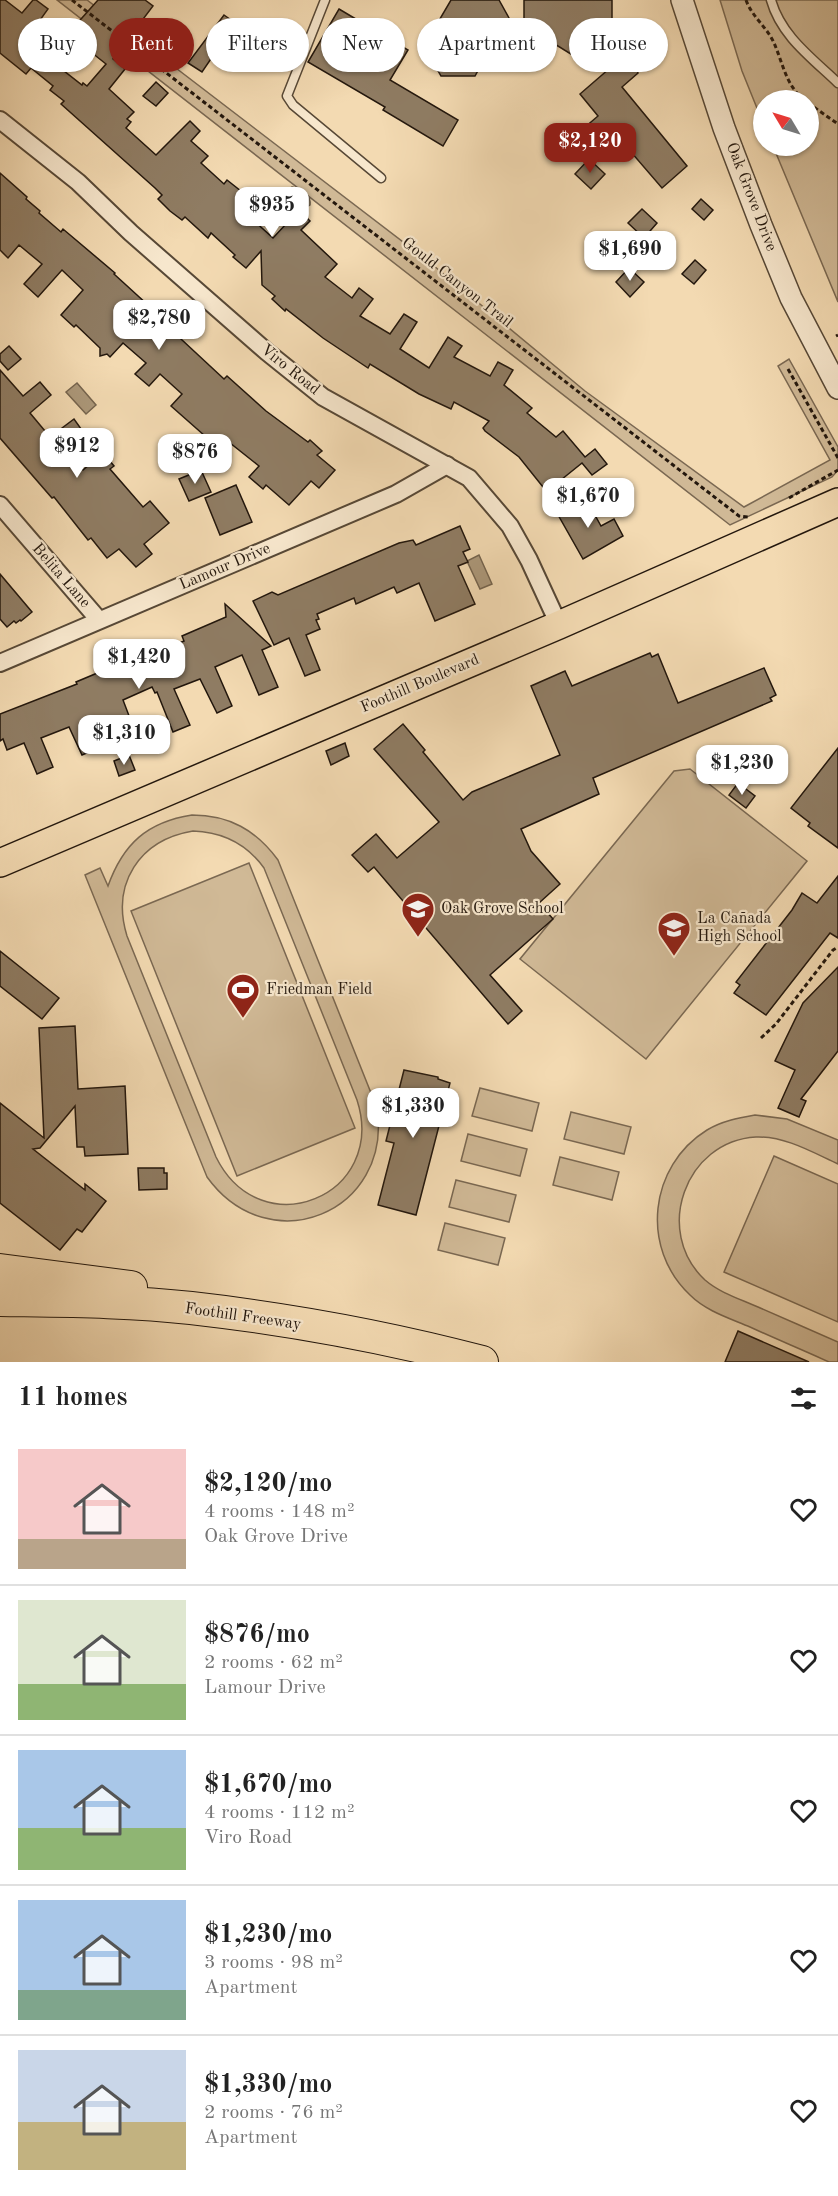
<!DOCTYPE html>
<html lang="en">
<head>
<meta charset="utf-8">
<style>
  :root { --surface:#fff; --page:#f6f6f6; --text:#222; --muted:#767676; --line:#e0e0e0; --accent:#8f2418 }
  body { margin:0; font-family:"Old Standard TT",serif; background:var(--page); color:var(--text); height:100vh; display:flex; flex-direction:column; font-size:22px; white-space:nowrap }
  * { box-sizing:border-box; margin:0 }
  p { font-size:20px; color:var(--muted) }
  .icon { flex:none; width:33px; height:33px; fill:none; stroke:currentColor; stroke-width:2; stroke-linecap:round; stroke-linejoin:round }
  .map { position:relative; height:1362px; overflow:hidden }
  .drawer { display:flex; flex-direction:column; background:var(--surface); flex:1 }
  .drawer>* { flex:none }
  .top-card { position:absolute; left:18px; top:18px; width:802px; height:54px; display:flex; gap:12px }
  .needle { width:39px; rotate:308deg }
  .controls { position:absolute; left:753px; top:90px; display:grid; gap:12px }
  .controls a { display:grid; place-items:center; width:66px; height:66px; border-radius:50%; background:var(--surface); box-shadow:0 2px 4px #0004; font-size:30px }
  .price { position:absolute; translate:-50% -51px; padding:0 14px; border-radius:12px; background:#fff; color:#222; font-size:20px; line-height:39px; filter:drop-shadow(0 2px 3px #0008) }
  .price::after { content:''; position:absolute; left:50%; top:36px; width:18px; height:14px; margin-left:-9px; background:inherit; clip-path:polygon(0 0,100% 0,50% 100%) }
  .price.active { background:var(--accent); color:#fff }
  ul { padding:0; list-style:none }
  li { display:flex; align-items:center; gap:18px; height:150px; padding:0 18px }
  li+li { border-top:2px solid var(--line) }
  li span { display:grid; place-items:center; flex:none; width:168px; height:120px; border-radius:0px; color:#555 }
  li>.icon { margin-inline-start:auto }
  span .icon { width:72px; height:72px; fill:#fffc; stroke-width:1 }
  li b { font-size:26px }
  h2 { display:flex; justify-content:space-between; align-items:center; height:72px; padding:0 18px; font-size:26px }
  .tag { padding:0 21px; border-radius:27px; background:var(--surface); box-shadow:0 2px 4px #0004; font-size:21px; line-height:54px }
  .tag.active { background:var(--accent); color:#fff }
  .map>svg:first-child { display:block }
</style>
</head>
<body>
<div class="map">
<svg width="838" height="1362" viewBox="0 0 838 1362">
  <rect width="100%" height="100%" fill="#f3dab2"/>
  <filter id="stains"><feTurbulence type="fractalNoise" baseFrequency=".00333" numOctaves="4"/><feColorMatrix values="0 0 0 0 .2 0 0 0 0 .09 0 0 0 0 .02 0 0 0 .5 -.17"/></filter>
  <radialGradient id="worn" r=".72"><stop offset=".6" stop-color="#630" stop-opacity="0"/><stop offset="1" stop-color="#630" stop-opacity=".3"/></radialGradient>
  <g fill="#d0b996" stroke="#7a6852" stroke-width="1.5" fill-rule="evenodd">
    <polygon points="57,0 87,0 428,261 585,391 744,507 830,460 778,366 789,359 838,447 838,470 832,477 730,525"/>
    <polygon points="720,0 838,0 838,302 773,146 808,146 808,100 764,100 763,123 742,71"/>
    <polygon points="690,769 807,861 646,1059 520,959 674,771"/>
    <path d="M192 815C229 815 256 830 278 860L377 1108C393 1213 269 1263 207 1177L85 875 100 868 108 886C123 844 147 822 192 815ZM193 831C223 832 246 843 264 868L357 1100C388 1196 261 1248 216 1157L127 936C111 884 139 840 193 831Z"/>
    <polygon points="249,863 355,1128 237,1176 131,911"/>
    <polygon points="480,1088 539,1103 532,1131 472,1116"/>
    <polygon points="571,1112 631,1127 624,1154 564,1139"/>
    <path d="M755 1115 787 1119 838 1140V1164C812 1152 785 1136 756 1137 685 1141 653 1232 705 1280 720 1293 740 1299 758 1307 785 1319 811 1330 838 1342V1362H829C803 1350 776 1339 750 1327 729 1318 706 1311 690 1295 640 1248 649 1166 707 1130 722 1121 738 1118 755 1115Z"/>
    <polygon points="468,1134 527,1149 520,1176 461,1161"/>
    <polygon points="774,1156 838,1184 838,1322 724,1272"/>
    <polygon points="560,1157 619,1172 612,1200 553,1185"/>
    <polygon points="456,1180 516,1195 509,1222 449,1207"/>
    <polygon points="445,1223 505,1238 498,1265 438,1250"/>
  </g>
  <g fill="#ac987a" stroke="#75644e" stroke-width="1.5">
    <path d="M292 187C301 189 311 194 310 205 303 211 292 205 285 199L286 190Z"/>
    <polygon points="77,383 96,405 86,414 66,392"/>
    <polygon points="479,555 492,584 480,589 467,561"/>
  </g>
  <g fill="#8f7c63" stroke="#23170d" stroke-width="1.5">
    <polygon points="0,0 5,0 22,13 33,0 36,0 48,9 40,20 69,43 54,63 82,85 83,83 87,86 106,64 82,45 79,48 65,37 98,0 145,0 153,6 113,59 125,69 109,89 134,112 127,119 131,122 126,128 156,155 190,121 200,131 191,141 208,156 201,163 224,184 227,180 246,195 251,189 253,190 255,189 267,200 251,218 273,238 299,210 310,221 301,230 337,264 325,277 352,298 359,288 373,299 360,316 390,334 404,314 417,322 400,349 429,368 448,337 462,346 454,357 490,376 498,362 513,370 504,385 532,408 527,413 556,437 563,431 585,457 595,449 607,464 592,475 582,463 551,488 548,484 543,487 519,457 485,431 483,428 489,421 454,402 451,409 419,394 370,364 368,368 323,338 286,309 285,311 272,299 275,296 262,285 261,251 246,268 233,257 235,255 211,233 208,238 185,217 182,220 170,211 158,199 162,195 155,188 61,104 64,101 50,90 53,86 31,68 26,74 0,53"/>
    <polygon points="451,0 499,0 514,27 497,56 489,51 475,76 441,76 424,46"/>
    <polygon points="524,0 612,0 612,32 578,51 574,56 524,25"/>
    <polygon points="339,9 408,50 390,80 458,120 443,146 383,110 385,107 308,62"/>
    <polygon points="224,15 257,38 241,62 219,47 202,72 188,63"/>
    <polygon points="624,56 634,62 638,73 622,87 687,166 662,188 619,138 601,155 577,134 598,116 580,94"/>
    <polygon points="156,82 168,93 156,106 143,96"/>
    <polygon points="589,159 605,174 591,189 575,174"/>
    <polygon points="0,173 27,197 26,199 40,211 39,213 61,232 63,229 115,273 114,274 183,337 181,339 224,379 227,376 266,411 308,442 310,440 322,451 317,455 335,470 319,488 311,481 289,505 266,485 263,489 249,477 259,466 230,443 222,451 171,406 182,394 160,374 149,386 135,374 146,363 123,343 110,357 107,354 100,356 100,348 76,325 74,327 61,315 83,290 62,270 38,297 24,284 42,264 19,245 8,258 0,250"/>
    <polygon points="701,199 713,210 704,220 692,209"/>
    <polygon points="642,209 657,223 644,238 628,223"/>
    <polygon points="695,260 706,270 694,284 682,274"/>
    <polygon points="629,268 644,282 630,297 616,282"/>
    <polygon points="9,346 21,359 8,370 0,361 0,354"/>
    <polygon points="0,370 23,396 40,382 51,395 30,413 50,437 74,419 84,433 65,447 83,470 103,453 114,466 110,469 143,507 150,501 169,523 144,544 152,554 136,567 119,549 107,558 91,538 88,540 54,497 52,498 0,438"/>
    <polygon points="201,470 211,492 189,501 179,479"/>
    <polygon points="236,485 252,522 220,535 205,498"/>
    <polygon points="582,498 589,509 591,508 601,526 614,519 623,536 583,559 557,513"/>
    <polygon points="460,526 470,549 463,552 468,562 458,566 475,604 435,621 419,583 397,593 394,587 356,604 354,598 317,614 319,619 316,620 320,629 306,635 320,670 305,676 289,638 274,645 253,601 272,592 278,595 399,543 413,540 416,545"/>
    <polygon points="0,574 32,612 21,621 20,620 16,623 14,621 7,627 0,619"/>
    <polygon points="225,604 271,646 262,650 278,687 259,695 242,655 215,667 232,706 217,713 200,679 174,689 190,725 173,732 157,692 155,693 152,687 123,700 134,729 139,727 146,743 129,751 117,721 89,732 96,749 82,755 69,727 41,738 53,767 37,774 24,743 7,750 3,739 0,741 0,714 77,684 76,682 152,650 153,654 184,641 182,636 226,617"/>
    <polygon points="650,653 652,657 658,654 678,703 764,668 776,695 770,698 772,701 593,778 599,794 521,829 531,851 560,884 539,903 553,919 490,975 522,1011 508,1024 374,867 368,872 352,855 376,834 397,858 439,822 374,749 403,724 425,750 423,752 463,800 472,792 560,755 531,686 565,671 572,686"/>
    <polygon points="345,743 349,756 331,765 326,751"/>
    <polygon points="838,748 838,848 808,826 810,823 791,808"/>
    <polygon points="129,755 135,770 119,776 114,761"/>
    <polygon points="738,783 755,796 746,808 729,795"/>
    <polygon points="838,876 838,938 830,933 766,1015 734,993 740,985 736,982 792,910 802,893 817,903"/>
    <polygon points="0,951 59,998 42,1019 0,986"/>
    <polygon points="838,967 838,1051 801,1099 806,1101 799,1117 778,1108 795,1070 775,1061 803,1003"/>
    <polygon points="75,1026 78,1089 125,1086 128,1154 85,1156 84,1147 77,1147 75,1106 40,1148 33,1149 85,1190 85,1184 106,1201 82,1232 77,1229 60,1250 0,1203 0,1103 44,1138 39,1028"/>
    <polygon points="404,1070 438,1077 438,1079 450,1083 416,1215 378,1205 394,1143 386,1141"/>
    <polygon points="138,1168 164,1168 164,1173 167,1173 167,1189 139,1190"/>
    <polygon points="738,1331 809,1362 725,1362"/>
  </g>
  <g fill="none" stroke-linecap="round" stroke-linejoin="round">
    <g stroke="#574836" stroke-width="11">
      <g id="service">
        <polyline points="325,0 287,96 293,105 381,178"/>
        <path d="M771 0C781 36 812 58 838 83"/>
      </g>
    </g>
    <g stroke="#574836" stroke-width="20">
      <g id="minor">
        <polyline points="0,120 78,182 131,233 267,352 323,397 469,478 510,526 529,560 559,625"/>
        <polyline points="0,505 99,620"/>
        <polyline points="0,663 396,494 447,465"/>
      </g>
    </g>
    <g stroke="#574836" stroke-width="24">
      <polyline id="tertiary" points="682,0 724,128 761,225 791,298 838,388"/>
    </g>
    <g stroke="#23170d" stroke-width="30">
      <polyline id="primary" points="0,863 559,625 838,502"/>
    </g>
    <g stroke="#23170d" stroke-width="34">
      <g id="motorway">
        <polyline points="0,1270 131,1287"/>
        <path d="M0 1300C64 1301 128 1301 191 1308 288 1319 387 1337 482 1362"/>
      </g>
    </g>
    <g stroke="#23170d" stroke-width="3" stroke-dasharray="4.5 3" stroke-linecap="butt">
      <polyline points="72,0 739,516 748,517"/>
      <path d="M746 0C752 17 767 27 774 43 783 63 786 87 805 100"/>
      <polyline points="808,103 838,124"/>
      <polyline points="836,336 838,335"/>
      <polyline points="788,369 838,458"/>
      <polyline points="789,498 838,470"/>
      <polyline points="761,1038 776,1024 833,950 838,947"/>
    </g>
    <use href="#service" stroke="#f7e7cd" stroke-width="8"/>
    <use href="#minor" stroke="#f7e7cd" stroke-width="16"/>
    <use href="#tertiary" stroke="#f7e7cd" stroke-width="21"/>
    <use href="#primary" stroke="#f3dab2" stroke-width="27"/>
    <use href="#motorway" stroke="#f3dab2" stroke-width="32"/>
  </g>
  <defs>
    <g id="school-pin" transform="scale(1.725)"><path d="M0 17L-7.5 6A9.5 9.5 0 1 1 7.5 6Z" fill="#8f2418" stroke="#f7e7cd"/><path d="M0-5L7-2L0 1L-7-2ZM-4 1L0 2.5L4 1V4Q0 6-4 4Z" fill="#fff"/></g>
    <g id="stadium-pin" transform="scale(1.725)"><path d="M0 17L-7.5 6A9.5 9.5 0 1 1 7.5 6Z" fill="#8f2418" stroke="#f7e7cd"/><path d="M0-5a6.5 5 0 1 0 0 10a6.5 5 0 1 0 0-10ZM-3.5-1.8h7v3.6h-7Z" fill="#fff"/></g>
  </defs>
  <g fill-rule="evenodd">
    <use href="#school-pin" x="418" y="909"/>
    <use href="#school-pin" x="674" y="928"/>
    <use href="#stadium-pin" x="243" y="990"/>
  </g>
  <g text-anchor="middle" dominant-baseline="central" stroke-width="4.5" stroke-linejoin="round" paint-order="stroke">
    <g font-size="16" fill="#23170d" stroke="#f7e7cd">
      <text transform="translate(751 197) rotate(69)">Oak Grove Drive</text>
      <text transform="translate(457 283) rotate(38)">Gould Canyon Trail</text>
      <text transform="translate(290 370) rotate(39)">Viro Road</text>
      <text transform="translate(225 567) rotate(-23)">Lamour Drive</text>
      <text transform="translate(61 576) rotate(49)">Belita Lane</text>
      <text transform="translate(420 684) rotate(-23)">Foothill Boulevard</text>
      <text transform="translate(243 1317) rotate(8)">Foothill Freeway</text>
    </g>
    <g font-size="16" fill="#23170d" stroke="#f7e7cd" text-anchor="start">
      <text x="441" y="909">Oak Grove School</text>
      <text x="697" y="919">La Cañada<tspan x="697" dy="18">High School</tspan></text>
      <text x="266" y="990">Friedman Field</text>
    </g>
  </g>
  <rect width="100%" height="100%" filter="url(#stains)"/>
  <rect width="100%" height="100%" fill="url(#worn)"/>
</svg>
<div class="controls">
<a><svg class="needle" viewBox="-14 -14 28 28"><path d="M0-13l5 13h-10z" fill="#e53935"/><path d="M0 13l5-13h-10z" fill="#767676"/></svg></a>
</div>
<b class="price active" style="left:590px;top:174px">$2,120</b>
<b class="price" style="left:272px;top:238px">$935</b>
<b class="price" style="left:630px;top:282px">$1,690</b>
<b class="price" style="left:159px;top:351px">$2,780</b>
<b class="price" style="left:77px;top:479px">$912</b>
<b class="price" style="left:195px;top:485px">$876</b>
<b class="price" style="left:588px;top:529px">$1,670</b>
<b class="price" style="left:139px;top:690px">$1,420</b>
<b class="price" style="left:124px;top:766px">$1,310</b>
<b class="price" style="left:742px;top:796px">$1,230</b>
<b class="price" style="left:413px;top:1139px">$1,330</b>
<div class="top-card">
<a class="tag">Buy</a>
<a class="tag active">Rent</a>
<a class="tag">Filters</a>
<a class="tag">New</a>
<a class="tag">Apartment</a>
<a class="tag">House</a>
</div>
</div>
<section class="drawer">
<h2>11 homes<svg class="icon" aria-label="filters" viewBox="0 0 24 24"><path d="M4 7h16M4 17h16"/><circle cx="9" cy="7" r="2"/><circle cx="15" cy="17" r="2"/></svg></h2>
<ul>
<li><span style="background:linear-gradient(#f6c9c9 75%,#b9a48a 0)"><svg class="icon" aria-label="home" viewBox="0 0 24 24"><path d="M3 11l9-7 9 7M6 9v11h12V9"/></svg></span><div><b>$2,120/mo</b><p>4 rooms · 148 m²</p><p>Oak Grove Drive</p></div><svg class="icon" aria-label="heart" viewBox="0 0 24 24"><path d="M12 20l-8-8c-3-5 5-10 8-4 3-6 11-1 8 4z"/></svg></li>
<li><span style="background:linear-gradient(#dfe7d0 70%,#8fb573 0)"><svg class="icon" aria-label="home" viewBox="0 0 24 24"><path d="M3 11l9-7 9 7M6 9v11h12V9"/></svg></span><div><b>$876/mo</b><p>2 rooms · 62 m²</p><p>Lamour Drive</p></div><svg class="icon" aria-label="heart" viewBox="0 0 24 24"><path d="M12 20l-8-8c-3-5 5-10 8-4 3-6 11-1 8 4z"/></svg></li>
<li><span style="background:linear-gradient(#a9c7e8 65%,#8fb573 0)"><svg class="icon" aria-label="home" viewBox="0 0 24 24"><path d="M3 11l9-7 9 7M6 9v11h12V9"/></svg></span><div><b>$1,670/mo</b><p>4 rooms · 112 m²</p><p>Viro Road</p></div><svg class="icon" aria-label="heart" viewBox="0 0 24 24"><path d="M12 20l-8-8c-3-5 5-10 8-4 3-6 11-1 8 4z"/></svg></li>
<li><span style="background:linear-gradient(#a9c7e8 75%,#7fa58c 0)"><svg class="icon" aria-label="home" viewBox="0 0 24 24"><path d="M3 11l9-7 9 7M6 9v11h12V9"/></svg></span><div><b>$1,230/mo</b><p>3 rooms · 98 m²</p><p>Apartment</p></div><svg class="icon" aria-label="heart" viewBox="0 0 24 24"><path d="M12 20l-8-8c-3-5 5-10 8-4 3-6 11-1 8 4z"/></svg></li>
<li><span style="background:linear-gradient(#c9d6e8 60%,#c2b280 0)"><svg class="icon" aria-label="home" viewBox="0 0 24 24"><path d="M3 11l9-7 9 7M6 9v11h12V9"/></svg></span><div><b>$1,330/mo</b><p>2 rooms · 76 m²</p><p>Apartment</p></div><svg class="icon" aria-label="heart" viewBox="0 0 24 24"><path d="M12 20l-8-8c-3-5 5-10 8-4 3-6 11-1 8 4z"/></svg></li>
</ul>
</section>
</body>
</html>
